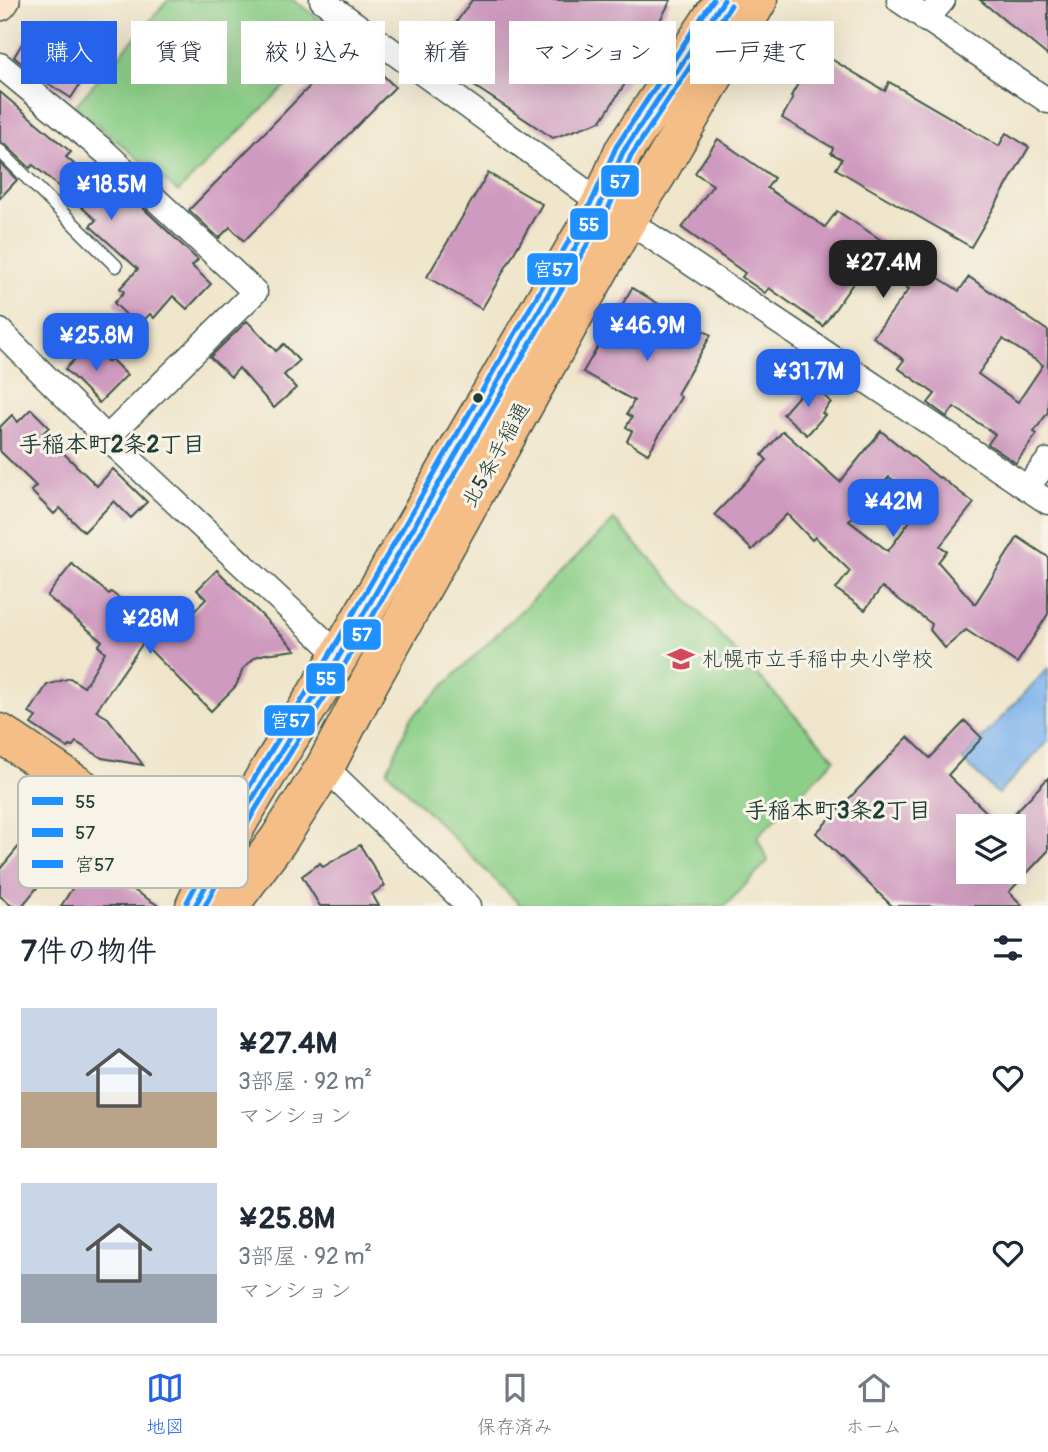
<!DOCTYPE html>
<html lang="ja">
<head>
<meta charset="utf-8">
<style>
  :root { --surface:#fff; --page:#f2f2f3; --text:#1f2937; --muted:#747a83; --line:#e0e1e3; --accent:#2563eb }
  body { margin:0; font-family:Pangolin,"Klee One",sans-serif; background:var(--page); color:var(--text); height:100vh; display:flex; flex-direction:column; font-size:26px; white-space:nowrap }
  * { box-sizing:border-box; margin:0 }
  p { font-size:23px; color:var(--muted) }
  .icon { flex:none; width:38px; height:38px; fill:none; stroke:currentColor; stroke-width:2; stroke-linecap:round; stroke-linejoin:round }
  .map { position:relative; height:906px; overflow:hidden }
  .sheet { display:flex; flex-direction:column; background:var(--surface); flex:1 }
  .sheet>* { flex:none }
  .top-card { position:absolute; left:21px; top:21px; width:1006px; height:63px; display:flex; gap:14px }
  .controls { position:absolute; left:956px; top:814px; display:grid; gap:14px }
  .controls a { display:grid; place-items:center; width:70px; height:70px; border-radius:0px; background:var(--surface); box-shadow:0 7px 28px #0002; font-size:35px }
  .price { position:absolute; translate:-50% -60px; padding:0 16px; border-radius:14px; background:var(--accent); color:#fff; font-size:23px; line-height:46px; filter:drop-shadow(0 2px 4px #0008) }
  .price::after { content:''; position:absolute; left:50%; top:42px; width:21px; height:16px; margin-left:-10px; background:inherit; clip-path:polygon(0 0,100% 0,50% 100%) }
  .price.active { background:#222; color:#fff }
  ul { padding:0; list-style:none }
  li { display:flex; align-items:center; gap:21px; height:175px; padding:0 21px }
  li span { display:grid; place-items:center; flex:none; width:196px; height:140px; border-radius:0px; color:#555 }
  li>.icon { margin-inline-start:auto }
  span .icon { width:84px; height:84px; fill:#fffc; stroke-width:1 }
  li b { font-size:30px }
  h2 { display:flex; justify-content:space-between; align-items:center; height:84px; padding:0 21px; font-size:30px }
  .pill { padding:0 24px; border-radius:0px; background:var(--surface); box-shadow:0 7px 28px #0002; font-size:24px; line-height:63px }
  .pill.active { background:var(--accent); color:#fff }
  .dock { display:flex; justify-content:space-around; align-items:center; height:98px; border-top:2px solid var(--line); background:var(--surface); font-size:19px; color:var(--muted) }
  .dock a { display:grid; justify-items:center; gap:4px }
  .dock .active { color:var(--accent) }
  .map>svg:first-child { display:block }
</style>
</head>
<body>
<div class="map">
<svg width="1048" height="906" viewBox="0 0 1048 906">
  <rect width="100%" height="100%" fill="#f7f3e8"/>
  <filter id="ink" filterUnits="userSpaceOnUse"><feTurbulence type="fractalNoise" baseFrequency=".0143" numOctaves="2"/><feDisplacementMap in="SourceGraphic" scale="14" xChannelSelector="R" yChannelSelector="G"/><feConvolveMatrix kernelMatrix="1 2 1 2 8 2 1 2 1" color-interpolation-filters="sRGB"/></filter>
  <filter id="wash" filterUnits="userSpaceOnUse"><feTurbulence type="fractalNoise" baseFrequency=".00686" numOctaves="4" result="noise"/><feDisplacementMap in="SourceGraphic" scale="28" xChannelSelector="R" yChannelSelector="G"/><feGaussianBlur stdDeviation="1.57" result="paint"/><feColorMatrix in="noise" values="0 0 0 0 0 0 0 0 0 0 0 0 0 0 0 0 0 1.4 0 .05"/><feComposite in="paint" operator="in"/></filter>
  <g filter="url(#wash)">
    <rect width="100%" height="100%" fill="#efe5ca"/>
    <g fill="#8ccf88" stroke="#56865e" stroke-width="2">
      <polygon points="168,0 293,0 339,33 178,192 75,106"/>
      <polygon points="614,520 835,759 757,837 768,861 725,906 521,906 387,771 411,718"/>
    </g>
    <polygon fill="#7fb4ed" stroke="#4f7890" stroke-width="2" points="1048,668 1048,741 998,794 962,760"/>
    <g id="blocks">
      <g fill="#cf9abf" fill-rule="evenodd">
        <polygon points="472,0 671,0 630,76 601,121 553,138 456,74 467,57 444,40"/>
        <polygon points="980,0 1048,0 1048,56"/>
        <polygon points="26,37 86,75 71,98 38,77 14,57"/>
        <polygon points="351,44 395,87 244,241 230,227 219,238 189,210"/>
        <polygon points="821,53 885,91 889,82 999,146 1006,133 1029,147 971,247 836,169 842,159 831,153 833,148 782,118 793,98 791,96 804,73 808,76"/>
        <polygon points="0,92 71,152 66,157 104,191 108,186 115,193 121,187 198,260 192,266 211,284 187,309 173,296 154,318 150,314 138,326 114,303 124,292 120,288 138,269 90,226 96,220 49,178 33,165 30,168 6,145 0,142"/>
        <path d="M718 139 774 178 767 188 825 227 837 211 959 291 969 277 1048 331V412L1034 432 1037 434 1016 463 988 444 995 434 954 407 947 417 928 403 935 394 898 368 904 360 873 337 909 289 868 262 823 326 769 288 765 293 742 277 745 273 682 228 713 185 695 173ZM1003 339 1043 365 1018 402 978 374Z"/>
        <polygon points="0,163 17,180 0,198"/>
        <polygon points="488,173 542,204 482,309 427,277"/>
        <polygon points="632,288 711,335 677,394 681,397 648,454 627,441 632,431 626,427 632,417 627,414 634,401 583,372"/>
        <polygon points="247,321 276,351 284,344 299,361 284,375 296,388 274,408 239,368 231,377 210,357"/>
        <polygon points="90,344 108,362 111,359 127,375 99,403 65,369"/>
        <polygon points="810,383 831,402 822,413 825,415 807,435 783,414"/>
        <polygon points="31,409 49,427 43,433 97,486 113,469 147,502 131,518 114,501 84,532 60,508 54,514 31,491 36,486 0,451 0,427 12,415 18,422"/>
        <path d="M783 431 840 482 881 431 939 478 940 477 974 503 940 546 947 551 938 562 975 604 1018 537 1048 557V614L1017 663 966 630 945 648 930 630 932 624 882 587 865 610 836 589 850 571 815 537 812 540 787 514 752 550 715 514 767 460 762 455ZM889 477 923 503 888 551 849 521Z"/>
        <polygon points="72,564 109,594 111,592 170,636 206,599 197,590 217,570 296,650 265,654 255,657 243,669 236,686 211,711 143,643 96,711 108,718 143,765 102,758 76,742 72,747 70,746 68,748 31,724 36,717 29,713 47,685 70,678 84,687 105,652 98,646 102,641 47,596"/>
        <polygon points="965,721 982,738 948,775 1001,826 968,826 968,872 1013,872 1013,815 1048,778 1048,851 1009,892 1023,906 892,906 816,833 908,737 930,758"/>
        <polygon points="20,845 51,871 22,906 12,906 0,896 0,869"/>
        <polygon points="360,845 385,886 372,894 379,906 320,906 302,876 320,863 323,867"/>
        <polygon points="95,866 159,906 61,906 82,873 89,877"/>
      </g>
    </g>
  </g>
  <g filter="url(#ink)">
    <use href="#blocks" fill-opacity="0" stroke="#3e564a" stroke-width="2"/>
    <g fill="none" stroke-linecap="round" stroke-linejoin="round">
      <g stroke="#3e564a" stroke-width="15">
        <polyline id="lane" points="0,151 116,266"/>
      </g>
      <g stroke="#3e564a" stroke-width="27">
        <g id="street">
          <polyline points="322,0 601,203 1048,502"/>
          <polyline points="899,0 1048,101"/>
          <polyline points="926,20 943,0"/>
          <polyline points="0,65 104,151 255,292 107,438"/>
          <polyline points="0,331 107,438 339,655"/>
          <polyline points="1027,487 1048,461"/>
          <polyline points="325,767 469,906"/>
        </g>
      </g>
      <g stroke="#3e564a" stroke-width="36">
        <polyline id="secondary" points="0,4 3,0"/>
      </g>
      <g stroke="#3e564a" stroke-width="41">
        <polyline id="primary" points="0,733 179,854 207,878 225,906"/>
      </g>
      <g stroke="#3e564a" stroke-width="41">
        <g id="highway">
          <path d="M195 906C234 819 290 740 338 658 426 506 513 355 601 203L623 152 724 0"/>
          <polyline points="229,906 279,839 325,767 370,681 627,220 657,174 758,0"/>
        </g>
      </g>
      <use href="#lane" stroke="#fff" stroke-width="12"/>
      <use href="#street" stroke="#fff" stroke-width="24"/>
      <use href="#secondary" stroke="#fbe5cf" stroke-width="33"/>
      <use href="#primary" stroke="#f6be87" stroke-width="38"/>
      <use href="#highway" stroke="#f6be87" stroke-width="38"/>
      <g stroke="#f7f3e8" stroke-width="10">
        <polyline id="bus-1" points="195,906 245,811 338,658 601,203 623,152 724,0"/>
      </g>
      <g stroke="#f7f3e8" stroke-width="10">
        <polyline id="bus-2" points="205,906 252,815 346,662 609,207 631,156 731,5"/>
      </g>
      <g stroke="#f7f3e8" stroke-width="10">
        <polyline id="bus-3" points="187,902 237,807 330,654 593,199 616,147 713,0"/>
      </g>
      <use href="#bus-1" stroke="#1e90ff" stroke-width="5"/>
      <use href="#bus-2" stroke="#1e90ff" stroke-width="5"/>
      <use href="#bus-3" stroke="#1e90ff" stroke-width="5"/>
    </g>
  </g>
  <defs>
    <g id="school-bare" transform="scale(2.1)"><path d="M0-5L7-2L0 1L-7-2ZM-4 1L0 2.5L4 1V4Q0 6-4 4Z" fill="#d1495b" stroke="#f7f3e8" stroke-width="2.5" paint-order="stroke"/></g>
  </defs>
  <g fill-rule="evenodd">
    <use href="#school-bare" x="681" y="659"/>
  </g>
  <circle fill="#1f3d34" stroke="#f7f3e8" stroke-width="2.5" cx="478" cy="398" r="6"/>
  <g text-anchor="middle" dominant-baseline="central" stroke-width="6" stroke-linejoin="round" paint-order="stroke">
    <g font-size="21" fill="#1f3d34" stroke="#f7f3e8">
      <text transform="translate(496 455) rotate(-61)">北5条手稲通</text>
    </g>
    <g font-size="21" fill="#1f3d34" stroke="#f7f3e8" text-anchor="start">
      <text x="702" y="659">札幌市立手稲中央小学校</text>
    </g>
    <g font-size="23" font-weight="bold" fill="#1f3d34" stroke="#f7f3e8">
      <text x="112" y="444">手稲本町2条2丁目</text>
      <text x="838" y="810">手稲本町3条2丁目</text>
    </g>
  </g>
  <rect x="18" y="776" width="230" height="112" rx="10" fill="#f7f3e8" stroke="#b6bcb2" stroke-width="2"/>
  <rect x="32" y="797" width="31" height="8" fill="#1e90ff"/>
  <rect x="32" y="828" width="31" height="9" fill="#1e90ff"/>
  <rect x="32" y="860" width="31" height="8" fill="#1e90ff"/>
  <g font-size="19" fill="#1f3d34">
    <text x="75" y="808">55</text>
    <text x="75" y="839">57</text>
    <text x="75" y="871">宮57</text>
  </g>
  <g stroke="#f7f3e8" stroke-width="2.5">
    <rect x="600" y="164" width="40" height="34" rx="7" fill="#1e90ff"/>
    <rect x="569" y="207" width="40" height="34" rx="7" fill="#1e90ff"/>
    <rect x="526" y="252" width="53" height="34" rx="7" fill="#1e90ff"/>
    <rect x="342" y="618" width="40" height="33" rx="7" fill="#1e90ff"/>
    <rect x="305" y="662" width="41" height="33" rx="7" fill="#1e90ff"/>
    <rect x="263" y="704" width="53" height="33" rx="7" fill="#1e90ff"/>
  </g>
  <g font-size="19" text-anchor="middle" font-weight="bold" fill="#fff">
    <text x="620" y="188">57</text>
    <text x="589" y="231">55</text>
    <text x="553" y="276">宮57</text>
    <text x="362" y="641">57</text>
    <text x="326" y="685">55</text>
    <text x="290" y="727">宮57</text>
  </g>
</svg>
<div class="controls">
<a><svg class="icon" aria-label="layers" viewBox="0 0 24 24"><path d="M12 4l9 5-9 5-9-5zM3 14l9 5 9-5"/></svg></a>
</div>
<b class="price" style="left:111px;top:222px">¥18.5M</b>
<b class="price active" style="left:883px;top:300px">¥27.4M</b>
<b class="price" style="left:647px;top:363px">¥46.9M</b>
<b class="price" style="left:96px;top:373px">¥25.8M</b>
<b class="price" style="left:808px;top:409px">¥31.7M</b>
<b class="price" style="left:893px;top:539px">¥42M</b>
<b class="price" style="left:150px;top:656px">¥28M</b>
<div class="top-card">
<a class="pill active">購入</a>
<a class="pill">賃貸</a>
<a class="pill">絞り込み</a>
<a class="pill">新着</a>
<a class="pill">マンション</a>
<a class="pill">一戸建て</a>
</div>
</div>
<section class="sheet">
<h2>7件の物件<svg class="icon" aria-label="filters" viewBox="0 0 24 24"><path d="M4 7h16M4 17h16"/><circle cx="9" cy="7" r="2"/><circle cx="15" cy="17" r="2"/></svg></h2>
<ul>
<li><span style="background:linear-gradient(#c9d6e8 60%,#b9a48a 0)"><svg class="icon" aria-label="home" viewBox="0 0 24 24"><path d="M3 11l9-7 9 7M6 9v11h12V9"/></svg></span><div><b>¥27.4M</b><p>3部屋 · 92 m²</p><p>マンション</p></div><svg class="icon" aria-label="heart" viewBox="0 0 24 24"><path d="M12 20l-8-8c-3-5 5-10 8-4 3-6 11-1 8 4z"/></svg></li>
<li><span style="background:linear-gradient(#c9d6e8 65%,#9aa5b1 0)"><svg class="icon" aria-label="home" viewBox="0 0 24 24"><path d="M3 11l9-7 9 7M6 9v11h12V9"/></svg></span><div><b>¥25.8M</b><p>3部屋 · 92 m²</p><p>マンション</p></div><svg class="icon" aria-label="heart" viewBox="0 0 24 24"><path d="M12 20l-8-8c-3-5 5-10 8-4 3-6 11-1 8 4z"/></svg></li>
</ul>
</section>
<nav class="dock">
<a class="active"><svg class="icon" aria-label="map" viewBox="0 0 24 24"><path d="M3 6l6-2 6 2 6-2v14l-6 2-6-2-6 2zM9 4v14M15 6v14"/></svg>地図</a>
<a><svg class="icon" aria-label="saved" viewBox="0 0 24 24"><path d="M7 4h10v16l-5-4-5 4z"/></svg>保存済み</a>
<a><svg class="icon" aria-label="home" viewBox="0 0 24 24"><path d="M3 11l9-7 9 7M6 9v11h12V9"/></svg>ホーム</a>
</nav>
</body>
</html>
